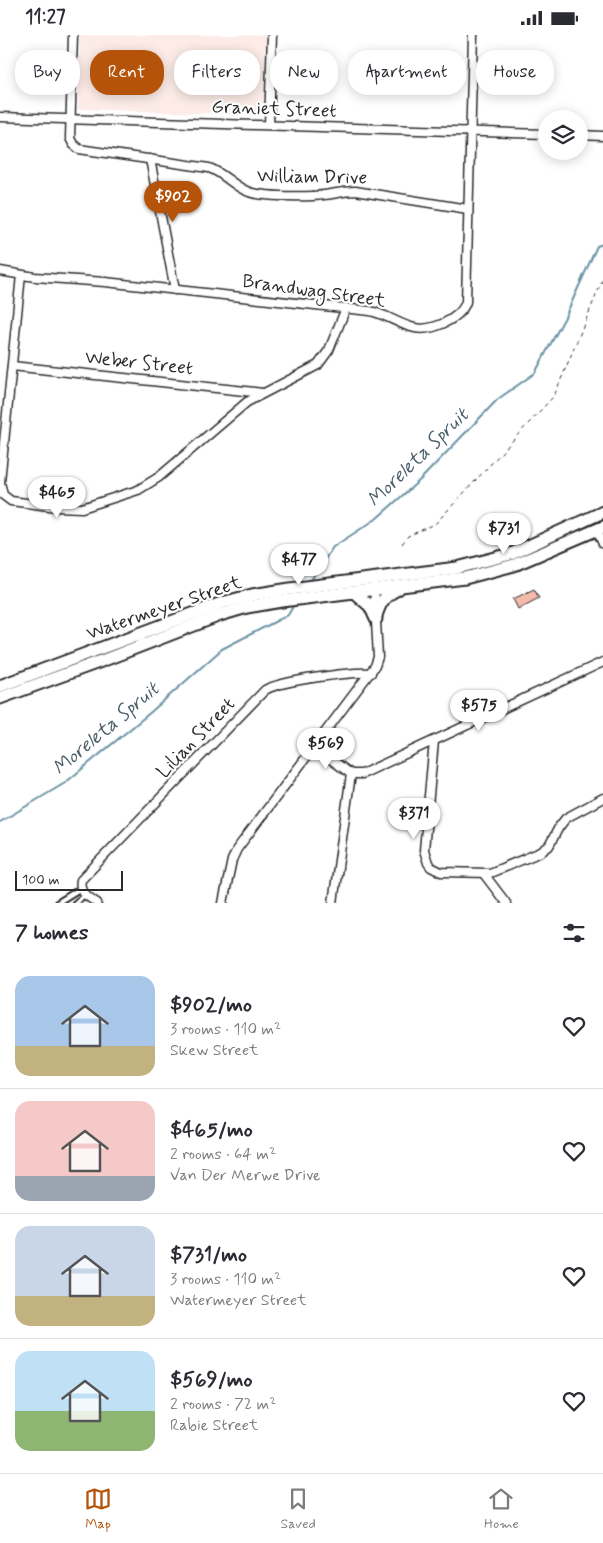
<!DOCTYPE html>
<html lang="en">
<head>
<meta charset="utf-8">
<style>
  :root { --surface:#fff; --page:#f7f7f7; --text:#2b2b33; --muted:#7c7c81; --line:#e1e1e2; --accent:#b45309 }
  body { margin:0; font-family:Mynerve,sans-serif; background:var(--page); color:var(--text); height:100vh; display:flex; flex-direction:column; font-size:19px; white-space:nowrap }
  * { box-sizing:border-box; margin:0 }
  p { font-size:16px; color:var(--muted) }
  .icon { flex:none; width:28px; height:28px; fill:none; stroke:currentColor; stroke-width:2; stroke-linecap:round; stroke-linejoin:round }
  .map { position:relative; height:868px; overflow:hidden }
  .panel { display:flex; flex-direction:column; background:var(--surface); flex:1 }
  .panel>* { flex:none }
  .hud { position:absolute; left:15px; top:15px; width:574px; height:45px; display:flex; gap:10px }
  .fabs { position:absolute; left:538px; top:75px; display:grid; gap:10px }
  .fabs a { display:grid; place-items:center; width:50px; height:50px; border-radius:50%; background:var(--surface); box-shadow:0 2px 12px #0003; font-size:25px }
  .scale { position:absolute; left:15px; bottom:12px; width:108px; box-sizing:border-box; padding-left:5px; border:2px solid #2b2b2b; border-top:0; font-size:14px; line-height:18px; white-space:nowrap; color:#2b2b2b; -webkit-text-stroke:4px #fff; paint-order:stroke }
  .price { position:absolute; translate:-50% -42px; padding:0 11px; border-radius:18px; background:#fff; color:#222; font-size:16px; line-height:32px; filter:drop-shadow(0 1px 2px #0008) }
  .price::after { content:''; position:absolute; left:50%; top:30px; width:15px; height:11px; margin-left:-8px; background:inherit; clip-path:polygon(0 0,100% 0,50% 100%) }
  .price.current { background:var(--accent); color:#fff }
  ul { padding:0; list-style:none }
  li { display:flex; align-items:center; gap:15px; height:125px; padding:0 15px }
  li+li { border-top:1px solid var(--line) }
  li span { display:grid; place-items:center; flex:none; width:140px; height:100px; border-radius:15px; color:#555 }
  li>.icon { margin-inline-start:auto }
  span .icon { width:60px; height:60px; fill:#fffc; stroke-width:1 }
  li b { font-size:21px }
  h2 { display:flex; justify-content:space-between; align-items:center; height:60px; padding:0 15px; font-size:21px }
  .chip { padding:0 18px; border-radius:20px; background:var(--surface); box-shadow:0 2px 12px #0003; font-size:18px; line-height:45px }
  .chip.current { background:var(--accent); color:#fff }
  .status { display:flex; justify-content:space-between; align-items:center; height:35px; padding:0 25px; background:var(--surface); direction:ltr }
  .status svg { height:14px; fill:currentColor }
  .tab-bar { display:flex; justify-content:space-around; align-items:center; height:70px; border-top:1px solid var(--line); background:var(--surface); font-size:14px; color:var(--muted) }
  .tab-bar a { display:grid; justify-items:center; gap:2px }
  .tab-bar .current { color:var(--accent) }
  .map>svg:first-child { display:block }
</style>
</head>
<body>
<div class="status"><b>11:27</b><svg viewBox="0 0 49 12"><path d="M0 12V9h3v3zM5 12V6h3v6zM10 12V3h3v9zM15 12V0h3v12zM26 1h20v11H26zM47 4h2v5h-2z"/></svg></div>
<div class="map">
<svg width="603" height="868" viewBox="0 0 603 868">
  <rect width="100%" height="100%" fill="#fff"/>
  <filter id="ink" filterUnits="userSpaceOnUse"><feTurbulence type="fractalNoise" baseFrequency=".02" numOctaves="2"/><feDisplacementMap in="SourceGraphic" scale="10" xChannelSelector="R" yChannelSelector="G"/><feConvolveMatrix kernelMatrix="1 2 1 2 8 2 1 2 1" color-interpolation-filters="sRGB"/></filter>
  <g filter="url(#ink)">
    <polygon fill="#fcebe6" points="80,0 266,0 263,80 78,74"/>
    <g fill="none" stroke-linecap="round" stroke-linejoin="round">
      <g stroke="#6b93a5" stroke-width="2">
        <polyline points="309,548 333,512 376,484 420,445 498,364 535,338 565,282 597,211 603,209"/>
        <polyline points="0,787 65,748 152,676 222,614 288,580 295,568"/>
      </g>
    </g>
    <polygon fill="#f4bbad" stroke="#2b2b2b" points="534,554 539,563 518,574 513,564"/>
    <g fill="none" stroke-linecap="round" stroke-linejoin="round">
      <g stroke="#2b2b2b" stroke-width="8">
        <g id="service">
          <polyline points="57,868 81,853"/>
          <polyline points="75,868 86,859"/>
        </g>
      </g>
      <g stroke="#2b2b2b" stroke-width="11">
        <g id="minor">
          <path d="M73 0 70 103 73 109 79 114 209 133C224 138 234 152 249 157 263 162 308 162 324 160 334 159 344 156 355 156L468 174"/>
          <polyline points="0,82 546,99"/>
          <polyline points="269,90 272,0"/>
          <polyline points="579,100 603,101"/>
          <polyline points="150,124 175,255"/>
          <path d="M0 236 35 242 105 247 370 276C385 279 397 288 411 292 429 298 460 285 466 267L473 0"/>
          <polyline points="12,331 263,358"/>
          <polyline points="0,447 3,460 11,466 57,472 82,473 138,455 159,442 247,367 318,330 329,315 346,273"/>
          <polyline points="0,447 21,240"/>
          <polyline points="597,495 603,509"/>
          <polyline points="434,706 424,815 428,828 431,832 441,837 490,838 541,817 549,811 559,792 566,783 603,763"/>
          <polyline points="314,712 351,739 362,739 603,627"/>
          <polyline points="484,839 506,868"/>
          <path d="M97 868C89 862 78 857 81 845L265 655C280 646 353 636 371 638"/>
          <polyline points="223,868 232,825 237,814 375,631 378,622 374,551"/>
          <polyline points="333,868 351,739"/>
        </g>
      </g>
      <g stroke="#2b2b2b" stroke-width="15">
        <g id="secondary">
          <polyline points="355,558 370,571 376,584"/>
          <path d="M376 581C380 567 385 560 398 554"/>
          <polyline points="0,651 222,568 252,560 290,554 457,533 511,519 603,477"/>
          <polyline points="0,663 104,625 220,580 247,572 282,566 465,543 514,530 603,492"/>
        </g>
      </g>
      <polyline stroke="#2b2b2b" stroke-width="1" stroke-dasharray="4 4" stroke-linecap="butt" points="402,509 408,501 435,489 554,361 603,244"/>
      <use href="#service" stroke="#fff" stroke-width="4"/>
      <use href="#minor" stroke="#fff" stroke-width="8"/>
      <use href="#secondary" stroke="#fff" stroke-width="11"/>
    </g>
  </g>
  <g text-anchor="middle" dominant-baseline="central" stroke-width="4.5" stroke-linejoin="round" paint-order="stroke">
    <g font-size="19" fill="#2b2b2b" stroke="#fff">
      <text transform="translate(274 74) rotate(2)">Graniet Street</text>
      <text transform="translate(312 142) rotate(1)">William Drive</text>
      <text transform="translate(314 256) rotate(8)">Brandwag Street</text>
      <text transform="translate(139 328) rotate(6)">Weber Street</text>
      <text transform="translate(164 573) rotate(-19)">Watermeyer Street</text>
      <text transform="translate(196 703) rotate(-46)">Lilian Street</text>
    </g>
    <g font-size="20" font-style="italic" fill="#4b5f68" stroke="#fff">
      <text transform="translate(418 423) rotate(-44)">Moreleta Spruit</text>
      <text transform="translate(106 694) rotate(-40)">Moreleta Spruit</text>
    </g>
  </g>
</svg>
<div class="fabs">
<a><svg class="icon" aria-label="layers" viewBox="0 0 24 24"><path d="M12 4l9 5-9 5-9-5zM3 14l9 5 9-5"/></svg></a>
</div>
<div class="scale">100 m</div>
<b class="price current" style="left:173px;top:188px">$902</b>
<b class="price" style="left:57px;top:484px">$465</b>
<b class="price" style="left:504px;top:520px">$731</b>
<b class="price" style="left:299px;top:551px">$477</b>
<b class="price" style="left:479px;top:697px">$575</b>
<b class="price" style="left:326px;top:735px">$569</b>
<b class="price" style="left:414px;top:805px">$371</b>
<div class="hud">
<a class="chip">Buy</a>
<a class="chip current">Rent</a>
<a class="chip">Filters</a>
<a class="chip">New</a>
<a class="chip">Apartment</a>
<a class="chip">House</a>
</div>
</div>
<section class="panel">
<h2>7 homes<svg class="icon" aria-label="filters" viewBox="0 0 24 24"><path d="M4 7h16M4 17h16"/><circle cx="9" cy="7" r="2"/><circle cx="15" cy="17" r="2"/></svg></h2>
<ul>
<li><span style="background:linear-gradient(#a9c7e8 70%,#c2b280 0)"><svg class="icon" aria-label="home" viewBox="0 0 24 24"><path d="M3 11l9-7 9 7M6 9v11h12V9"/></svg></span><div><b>$902/mo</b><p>3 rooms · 110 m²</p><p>Skew Street</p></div><svg class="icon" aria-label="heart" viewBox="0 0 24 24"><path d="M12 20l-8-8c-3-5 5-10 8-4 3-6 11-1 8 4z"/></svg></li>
<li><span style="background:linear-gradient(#f6c9c9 75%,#9aa5b1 0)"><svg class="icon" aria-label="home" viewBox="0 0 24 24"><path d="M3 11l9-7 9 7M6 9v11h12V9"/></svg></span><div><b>$465/mo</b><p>2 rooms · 64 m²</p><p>Van Der Merwe Drive</p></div><svg class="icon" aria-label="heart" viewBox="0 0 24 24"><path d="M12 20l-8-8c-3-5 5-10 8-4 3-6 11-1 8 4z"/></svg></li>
<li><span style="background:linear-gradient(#c9d6e8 70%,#c2b280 0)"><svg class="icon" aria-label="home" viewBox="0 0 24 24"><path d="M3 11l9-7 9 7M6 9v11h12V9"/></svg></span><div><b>$731/mo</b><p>3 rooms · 110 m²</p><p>Watermeyer Street</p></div><svg class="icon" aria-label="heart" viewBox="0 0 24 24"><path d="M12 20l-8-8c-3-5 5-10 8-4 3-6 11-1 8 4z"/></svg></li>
<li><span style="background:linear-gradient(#bfe0f5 60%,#8fb573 0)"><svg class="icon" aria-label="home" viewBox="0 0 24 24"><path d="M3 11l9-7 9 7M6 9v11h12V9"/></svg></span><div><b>$569/mo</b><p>2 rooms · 72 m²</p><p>Rabie Street</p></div><svg class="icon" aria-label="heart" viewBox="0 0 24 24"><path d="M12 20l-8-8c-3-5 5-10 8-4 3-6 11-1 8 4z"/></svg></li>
</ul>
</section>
<nav class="tab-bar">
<a class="current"><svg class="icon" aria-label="map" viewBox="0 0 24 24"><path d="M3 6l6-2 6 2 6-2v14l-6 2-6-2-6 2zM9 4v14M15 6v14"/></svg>Map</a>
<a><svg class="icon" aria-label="saved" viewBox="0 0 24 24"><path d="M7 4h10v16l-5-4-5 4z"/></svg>Saved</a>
<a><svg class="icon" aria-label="home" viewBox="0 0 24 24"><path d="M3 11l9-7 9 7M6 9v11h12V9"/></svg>Home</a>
</nav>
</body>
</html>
